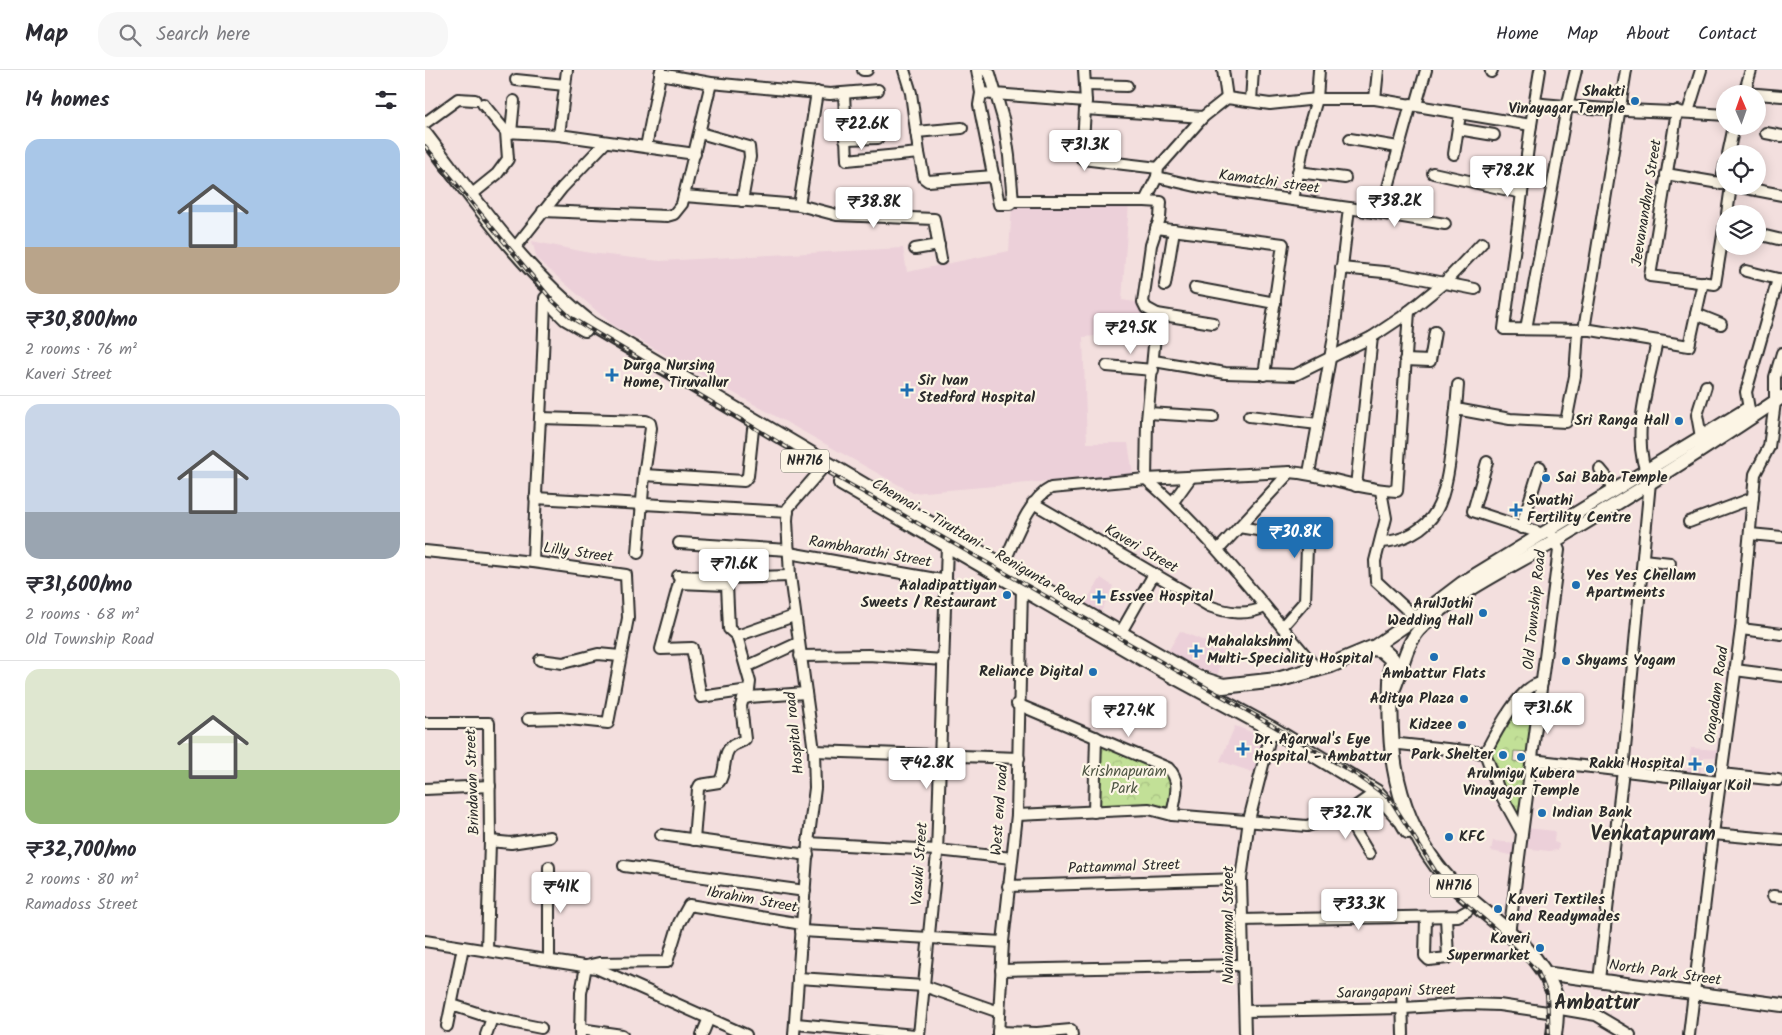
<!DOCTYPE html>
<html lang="en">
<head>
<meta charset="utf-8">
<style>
  :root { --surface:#fff; --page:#f7f7f7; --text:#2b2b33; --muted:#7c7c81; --line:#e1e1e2; --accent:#1f6fb2 }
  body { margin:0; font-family:Kalam,sans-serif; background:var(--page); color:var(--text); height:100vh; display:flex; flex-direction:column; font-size:19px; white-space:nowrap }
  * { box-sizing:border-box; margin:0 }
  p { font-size:16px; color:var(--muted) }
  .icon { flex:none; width:28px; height:28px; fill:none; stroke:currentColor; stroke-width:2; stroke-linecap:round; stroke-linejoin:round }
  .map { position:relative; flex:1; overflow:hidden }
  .sheet { display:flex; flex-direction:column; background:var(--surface); width:425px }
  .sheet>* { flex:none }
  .needle { width:32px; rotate:358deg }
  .controls { position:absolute; left:1291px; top:15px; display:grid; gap:10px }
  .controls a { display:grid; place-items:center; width:50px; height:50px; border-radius:50%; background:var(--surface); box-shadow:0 2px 12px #0003; font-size:25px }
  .price { position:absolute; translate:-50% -42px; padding:0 11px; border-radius:5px; background:#fff; color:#222; font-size:16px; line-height:32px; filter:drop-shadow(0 1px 2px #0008) }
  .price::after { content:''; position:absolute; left:50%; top:30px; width:15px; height:11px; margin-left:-8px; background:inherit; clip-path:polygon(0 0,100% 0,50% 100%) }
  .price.on { background:var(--accent); color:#fff }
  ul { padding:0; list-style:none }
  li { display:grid; align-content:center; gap:10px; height:265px; padding:0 25px }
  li+li { border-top:1px solid var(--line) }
  li span { display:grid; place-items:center; height:155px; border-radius:15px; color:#555 }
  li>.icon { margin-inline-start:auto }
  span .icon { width:90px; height:90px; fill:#fffc; stroke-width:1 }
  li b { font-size:21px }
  h2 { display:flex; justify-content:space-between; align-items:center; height:60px; padding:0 25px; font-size:21px }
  header { display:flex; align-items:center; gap:30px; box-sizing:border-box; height:70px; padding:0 25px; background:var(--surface); border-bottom:1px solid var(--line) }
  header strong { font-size:24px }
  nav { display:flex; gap:28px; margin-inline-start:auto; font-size:18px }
  .search { width:350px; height:45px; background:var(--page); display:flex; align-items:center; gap:12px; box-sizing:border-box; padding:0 18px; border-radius:20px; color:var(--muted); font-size:19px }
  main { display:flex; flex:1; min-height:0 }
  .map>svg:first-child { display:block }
</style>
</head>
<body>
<header>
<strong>Map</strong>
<div class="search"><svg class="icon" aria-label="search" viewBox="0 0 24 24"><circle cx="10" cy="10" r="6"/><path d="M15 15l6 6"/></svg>Search here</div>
<nav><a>Home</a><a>Map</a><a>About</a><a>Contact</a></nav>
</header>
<main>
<section class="sheet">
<h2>14 homes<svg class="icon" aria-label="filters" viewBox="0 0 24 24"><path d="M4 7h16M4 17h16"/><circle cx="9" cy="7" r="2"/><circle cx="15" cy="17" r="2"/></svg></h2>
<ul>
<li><span style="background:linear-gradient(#a9c7e8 70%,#b9a48a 0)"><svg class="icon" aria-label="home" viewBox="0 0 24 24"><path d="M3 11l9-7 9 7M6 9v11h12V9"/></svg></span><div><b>₹30,800/mo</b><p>2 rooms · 76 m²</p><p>Kaveri Street</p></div></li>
<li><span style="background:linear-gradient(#c9d6e8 70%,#9aa5b1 0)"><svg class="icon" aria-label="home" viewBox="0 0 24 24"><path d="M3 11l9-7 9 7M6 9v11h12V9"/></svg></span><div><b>₹31,600/mo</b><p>2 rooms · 68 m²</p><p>Old Township Road</p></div></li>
<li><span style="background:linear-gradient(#dfe7d0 65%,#8fb573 0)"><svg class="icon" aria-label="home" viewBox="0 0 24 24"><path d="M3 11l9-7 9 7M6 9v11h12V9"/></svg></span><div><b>₹32,700/mo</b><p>2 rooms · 80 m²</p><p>Ramadoss Street</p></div></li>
</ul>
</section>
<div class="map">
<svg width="1357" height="965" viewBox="0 0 1357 965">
  <defs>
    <pattern id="park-crowns" width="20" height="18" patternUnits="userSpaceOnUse" patternTransform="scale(1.25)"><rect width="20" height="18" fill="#c2e097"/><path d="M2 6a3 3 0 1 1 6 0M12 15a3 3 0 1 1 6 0" fill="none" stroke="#a7c082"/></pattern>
  </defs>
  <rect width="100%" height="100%" fill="#f3dfde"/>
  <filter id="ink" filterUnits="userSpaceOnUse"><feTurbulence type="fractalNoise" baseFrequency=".02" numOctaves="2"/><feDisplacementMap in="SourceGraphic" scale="10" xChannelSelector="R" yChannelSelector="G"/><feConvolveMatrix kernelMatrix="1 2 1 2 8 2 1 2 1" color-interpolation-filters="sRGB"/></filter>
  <g filter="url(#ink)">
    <g fill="#ecd0d9">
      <polygon points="704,133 697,230 724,234 723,262 658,267 662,373 703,373 708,404 488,423 189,256 112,189 107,171 165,183 235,191 478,178 482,202 584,181 587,136"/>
      <polygon points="676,508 688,516 675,544 659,534"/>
      <polygon points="755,561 799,579 793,604 769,598 742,583"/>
      <polygon points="810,656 840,667 830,703 795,691"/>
      <polygon points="1266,678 1293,680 1291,687 1279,687 1275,703 1262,701"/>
      <polygon points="1101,758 1130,761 1129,772 1134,774 1133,780 1124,781 1098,778"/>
      <polygon points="1068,771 1091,773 1090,786 1066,781"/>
    </g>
    <g fill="url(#park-crowns)" stroke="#768661">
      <polygon points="1114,619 1105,682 1089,681 1088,691 1104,694 1095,756 1063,686 1079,652 1102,622"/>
      <polygon points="672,670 739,698 750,715 745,743 671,740"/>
    </g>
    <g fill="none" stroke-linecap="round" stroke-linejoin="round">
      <g stroke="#2b2b2b" stroke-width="14">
        <g id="minor">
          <polyline points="438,0 442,0"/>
          <polyline points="479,0 486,23 494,83"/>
          <polyline points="552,0 556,23 554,35 574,134 585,134 588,131 720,131"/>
          <polyline points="560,0 565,4 579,52 584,86 588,131"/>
          <polyline points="659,0 661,31"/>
          <polyline points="798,0 802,28"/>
          <polyline points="1115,0 1106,55 1079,259 1166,260 1264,276 1278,212"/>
          <polyline points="1066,2 1067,0"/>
          <polyline points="235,4 286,13 405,24 453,20"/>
          <polyline points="91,10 140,15"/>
          <polyline points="660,15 702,16"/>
          <polyline points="419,23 422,90 494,83 499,108 503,111 569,106"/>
          <polyline points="556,23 661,31 660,39 778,47"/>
          <polyline points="1320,23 1357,26"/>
          <polyline points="1319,24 1326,0"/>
          <polyline points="950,29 953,0"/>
          <polyline points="826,31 828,0"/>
          <path d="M1110 33C1173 41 1236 40 1300 45"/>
          <polyline points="991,35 1001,0"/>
          <polyline points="660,39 657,89 733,98"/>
          <polyline points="1252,41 1225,206 1290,214 1300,153"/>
          <polyline points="1263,42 1276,0"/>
          <polyline points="0,53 33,29 50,30"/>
          <polyline points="1033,59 1069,65"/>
          <polyline points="81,62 134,65 270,84"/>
          <polyline points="491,62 537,58"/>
          <polyline points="86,63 89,31"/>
          <polyline points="275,63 324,77 325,87 317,131"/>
          <polyline points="1341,63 1357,66"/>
          <polyline points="134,65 142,0"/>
          <polyline points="420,69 453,68"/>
          <polyline points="925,69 973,77"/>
          <polyline points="221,77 236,0"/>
          <polyline points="1029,84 1035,44"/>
          <polyline points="1303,84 1309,56"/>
          <polyline points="873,102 920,108"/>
          <polyline points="1008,103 1097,123"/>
          <polyline points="1241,104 1300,114"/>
          <polyline points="732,107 775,117 924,138 908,272 884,403"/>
          <polyline points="1296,114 1300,95"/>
          <polyline points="1310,116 1357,125"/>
          <polyline points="962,121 986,34"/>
          <polyline points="46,125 72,104 83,89 81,62 58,34"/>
          <polyline points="259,126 374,135 392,22"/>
          <polyline points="868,130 878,77 892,29 894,0"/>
          <polyline points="374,135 412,145 509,149 516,189"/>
          <polyline points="924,138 1020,154"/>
          <polyline points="118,141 242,146 249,144 257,134 286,13"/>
          <polyline points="1302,144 1306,116"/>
          <polyline points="731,158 858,174 839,305"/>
          <polyline points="1332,164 1357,170"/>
          <polyline points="89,179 137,118 181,72"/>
          <polyline points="490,179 514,175"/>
          <polyline points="916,198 969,203 1050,219"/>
          <polyline points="1321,201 1357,210"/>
          <polyline points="740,215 749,160"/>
          <polyline points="770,218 850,233"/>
          <polyline points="732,244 788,253"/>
          <polyline points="1271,244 1296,254"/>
          <polyline points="1101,259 1142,37 1151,0"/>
          <polyline points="1159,260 1201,0"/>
          <polyline points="980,290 1005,291 1010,262"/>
          <polyline points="729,291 800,303 870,305 947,267 977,247 1020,212 1057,173"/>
          <polyline points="682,296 728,300"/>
          <polyline points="1031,339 1033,315"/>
          <polyline points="1324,339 1321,322 1353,209"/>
          <polyline points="723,343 788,347"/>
          <polyline points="824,346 893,354"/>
          <polyline points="115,348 221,351 225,353 226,358 219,405 213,483"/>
          <polyline points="1276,367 1272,345 1281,316"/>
          <polyline points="1062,392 1048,441 1118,464"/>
          <polyline points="1175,399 1184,410 1187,420"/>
          <polyline points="219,405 319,411 323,406 328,359"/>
          <polyline points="931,416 947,267"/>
          <polyline points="956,421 961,448 950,491 951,511 991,548"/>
          <polyline points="110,428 363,442"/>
          <polyline points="748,432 766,407"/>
          <path d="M608 433 784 536C803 543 821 546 840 537"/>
          <polyline points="1264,452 1328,428"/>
          <polyline points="814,457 874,467 879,470 882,477 880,531 857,557"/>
          <polyline points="1096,458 1115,397"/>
          <polyline points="1325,464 1357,467"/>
          <path d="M956 472C977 472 1001 459 1011 441 1025 417 1027 366 1031 339L1085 349 1141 352 1150 306 1153 260"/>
          <polyline points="254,473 364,480"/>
          <polyline points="793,480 865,402"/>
          <path d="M0 481 108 492C111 404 118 316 120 228L127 221"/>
          <polyline points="364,483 522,511"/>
          <polyline points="1218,490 1245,493"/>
          <path d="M578 495C589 472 603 429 626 418L721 409 865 402C902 405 935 420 972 421L984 241"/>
          <polyline points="253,506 303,508 365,506"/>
          <polygon points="254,513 302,515 304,559 312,566 325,612 324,620 276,627 267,578 236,579"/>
          <polyline points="1316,559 1357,564"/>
          <polyline points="696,562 729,504"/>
          <polyline points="312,566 369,546"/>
          <polyline points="375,586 443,585 519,590"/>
          <polyline points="115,590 138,593 173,584 195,586"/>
          <polyline points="321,597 373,573"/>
          <path d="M892 599C837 534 786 465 721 409L722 350 732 244 721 238 718 232 726 175 735 148 736 132 720 131 732 107 733 98 778 47 802 28 845 34 892 29H950L1106 55"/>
          <polyline points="1310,600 1357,606"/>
          <path d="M592 634 743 698C757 711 750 728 747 745"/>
          <polyline points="103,649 135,648 183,653 203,548 201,505 108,492"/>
          <polyline points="0,653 64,653 65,771"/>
          <polyline points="965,673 1060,683"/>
          <polyline points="389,681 594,688"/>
          <polyline points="1107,690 1294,712"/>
          <polyline points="1296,704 1353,710"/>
          <polyline points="0,719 65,716"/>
          <polyline points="669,742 671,667"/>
          <polyline points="920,744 944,784"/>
          <polyline points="592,745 724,739 747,745 882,756 920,744 951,722"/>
          <path d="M1097 763 1075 723 1060 683C1069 666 1096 613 1117 613"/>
          <polyline points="1288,764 1357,770"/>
          <polyline points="236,765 383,785"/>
          <path d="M269 770 273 719 275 715 294 712C302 702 297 684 306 677 310 673 316 673 320 669L316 636 318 629 324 627 381 623"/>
          <polyline points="383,773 512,780 587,788"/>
          <polyline points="199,796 380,821"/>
          <polyline points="583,816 816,809"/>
          <polyline points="1348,826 1357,827"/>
          <polyline points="1001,847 1000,886 1004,890 1023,888 1021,847"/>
          <polyline points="816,850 1033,846 1042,841"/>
          <polyline points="376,861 578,872"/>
          <polyline points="1084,864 1134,480 1127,465"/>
          <polyline points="0,871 171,898 321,965"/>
          <polyline points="62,880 65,771 86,773 125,767"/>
          <polyline points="124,890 124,797"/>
          <polyline points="576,900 818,895"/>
          <polyline points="373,908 499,916 574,942"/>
          <path d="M1174 910 1198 700 1225 412C1204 369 1223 316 1232 271"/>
          <polyline points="977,922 978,965"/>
          <polyline points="27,935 67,948 116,958"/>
          <polyline points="1130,938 1171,945 1205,965"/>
          <polyline points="820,941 979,938 1043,934 1074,935 1123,942"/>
          <polyline points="371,954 490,965"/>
          <polyline points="22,956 38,877"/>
          <polyline points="155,959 197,965"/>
          <polyline points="573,962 612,963 646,960 647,965"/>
          <polyline points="61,965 67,948"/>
          <polyline points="155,965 156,923 161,896 174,893 242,892 254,853 264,835 377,854"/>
          <polyline points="277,965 284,948"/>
          <polyline points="369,965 383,773 390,718 389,681 365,506 362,450 363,438 396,400"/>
          <polyline points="494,965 512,784 522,475 524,470"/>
          <polyline points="573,965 578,872 592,745 597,517 600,513"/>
          <polyline points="820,965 816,809 824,750 847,659"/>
          <polyline points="1264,965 1288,764 1316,559 1330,404 1344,377 1350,332 1350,307 1357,283"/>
        </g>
      </g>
      <g stroke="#2b2b2b" stroke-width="16">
        <g id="major">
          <polyline points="947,578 991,548 1037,513 1322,339"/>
          <path d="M966 625C977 604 978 579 994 560 1027 524 1088 496 1130 471 1207 425 1283 377 1357 327"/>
          <polyline points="1119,903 1357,935"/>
        </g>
      </g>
      <g stroke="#2b2b2b" stroke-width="18">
        <g id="highway">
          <path d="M0 65C51 132 100 203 166 254L477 438 773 608 798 616 852 610 906 595 947 578 957 580 967 589C963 666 963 731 1012 796 1045 840 1107 866 1128 920 1133 933 1131 951 1129 965"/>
          <polyline points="126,233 141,248 160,259"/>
          <polyline points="416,413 738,600 847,659 951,722 977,751 983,761"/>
        </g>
      </g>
      <use href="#minor" stroke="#fcf5e5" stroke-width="10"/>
      <use href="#major" stroke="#fcf5e5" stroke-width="12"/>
      <use href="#highway" stroke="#fcf5e5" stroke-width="14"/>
      <g stroke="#2b2b2b" stroke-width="4">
        <polyline id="rail" points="0,76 127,230 145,247 408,405 828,644 932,705 965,729 1011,802 1028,823 1069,858 1113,902 1122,924 1124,965"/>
      </g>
      <use href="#rail" stroke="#fcf5e5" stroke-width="2" stroke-dasharray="5.5" stroke-linecap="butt"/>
    </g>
  </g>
  <g fill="#1f6fb2" stroke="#fcf5e5" stroke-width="2">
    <circle cx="1210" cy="31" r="5"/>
    <path d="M184.5 297.5h5v5h5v5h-5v5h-5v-5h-5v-5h5z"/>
    <path d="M479.5 312.5h5v5h5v5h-5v5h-5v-5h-5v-5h5z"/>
    <circle cx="1254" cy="351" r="5"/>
    <circle cx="1121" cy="408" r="5"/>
    <path d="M1088.5 432.5h5v5h5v5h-5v5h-5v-5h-5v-5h5z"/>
    <circle cx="1151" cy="515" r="5"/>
    <circle cx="582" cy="525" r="5"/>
    <path d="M671.5 519.5h5v5h5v5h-5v5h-5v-5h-5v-5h5z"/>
    <circle cx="1058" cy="543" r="5"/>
    <path d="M768.5 573.5h5v5h5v5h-5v5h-5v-5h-5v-5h5z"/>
    <circle cx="1009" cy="587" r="5"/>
    <circle cx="1141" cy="591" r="5"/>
    <circle cx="668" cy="602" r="5"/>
    <circle cx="1039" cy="629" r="5"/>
    <circle cx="1037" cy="655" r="5"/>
    <path d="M815.5 671.5h5v5h5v5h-5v5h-5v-5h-5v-5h5z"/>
    <circle cx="1078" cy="685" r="5"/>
    <circle cx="1096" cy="687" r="5"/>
    <path d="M1267.5 686.5h5v5h5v5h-5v5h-5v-5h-5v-5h5z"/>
    <circle cx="1285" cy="699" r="5"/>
    <circle cx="1117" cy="743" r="5"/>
    <circle cx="1024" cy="767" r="5"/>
    <circle cx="1073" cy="839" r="5"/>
    <circle cx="1115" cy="878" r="5"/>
  </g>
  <g text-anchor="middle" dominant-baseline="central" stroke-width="4.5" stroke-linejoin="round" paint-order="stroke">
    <g fill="#fcf5e5" stroke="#6a6863" stroke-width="1">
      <rect x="356" y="379.5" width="48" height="23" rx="4"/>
      <rect x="1005" y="804.5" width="48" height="23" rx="4"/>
    </g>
    <g font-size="14" font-weight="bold" fill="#2b2b2b">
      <text x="380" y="391">NH716</text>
      <text x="1029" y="816">NH716</text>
    </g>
    <g font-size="15" font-weight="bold" fill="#2b2b2b" stroke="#fcf5e5" text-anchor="start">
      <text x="1200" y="22" text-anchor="end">Shakti<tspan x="1200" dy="17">Vinayagar Temple</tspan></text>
      <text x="198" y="296">Durga Nursing<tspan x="198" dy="17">Home, Tiruvallur</tspan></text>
      <text x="493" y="311">Sir Ivan<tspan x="493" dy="17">Stedford Hospital</tspan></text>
      <text x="1244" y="351" text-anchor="end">Sri Ranga Hall</text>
      <text x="1131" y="408">Sai Baba Temple</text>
      <text x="1102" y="431">Swathi<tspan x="1102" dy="17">Fertility Centre</tspan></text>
      <text x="1161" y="506">Yes Yes Chellam<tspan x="1161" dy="17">Apartments</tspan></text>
      <text x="572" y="516" text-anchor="end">Aaladipattiyan<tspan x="572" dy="17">Sweets / Restaurant</tspan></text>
      <text x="685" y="527">Essvee Hospital</text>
      <text x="1048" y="534" text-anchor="end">ArulJothi<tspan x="1048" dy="17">Wedding Hall</tspan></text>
      <text x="782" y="572">Mahalakshmi<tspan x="782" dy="17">Multi-Speciality Hospital</tspan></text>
      <text x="1151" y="591">Shyams Yogam</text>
      <text x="658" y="602" text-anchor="end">Reliance Digital</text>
      <text x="1009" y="604" text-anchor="middle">Ambattur Flats</text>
      <text x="1029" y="629" text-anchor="end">Aditya Plaza</text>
      <text x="1027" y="655" text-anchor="end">Kidzee</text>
      <text x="829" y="670">Dr. Agarwal's Eye<tspan x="829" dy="17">Hospital - Ambattur</tspan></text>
      <text x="1068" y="685" text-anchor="end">Park Shelter</text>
      <text x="1259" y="694" text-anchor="end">Rakki Hospital</text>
      <text x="1096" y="704" text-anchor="middle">Arulmigu Kubera<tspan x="1096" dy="17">Vinayagar Temple</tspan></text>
      <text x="1285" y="716" text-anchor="middle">Pillaiyar Koil</text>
      <text x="1127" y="743">Indian Bank</text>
      <text x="1034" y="767">KFC</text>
      <text x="1083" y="830">Kaveri Textiles<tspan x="1083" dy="17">and Readymades</tspan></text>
      <text x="1105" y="869" text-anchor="end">Kaveri<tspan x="1105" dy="17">Supermarket</tspan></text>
    </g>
    <g font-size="15" fill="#2b2b2b" stroke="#fcf5e5">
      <text transform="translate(844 112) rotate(8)">Kamatchi street</text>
      <text transform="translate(1222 133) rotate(-81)">Jeevanandhar Street</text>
      <text transform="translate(552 473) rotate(30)">Chennai - Tiruttani - Renigunta Road</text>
      <text transform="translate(716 479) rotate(30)">Kaveri Street</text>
      <text transform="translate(445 482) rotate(10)">Rambharathi Street</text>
      <text transform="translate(153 483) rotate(8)">Lilly Street</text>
      <text transform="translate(1110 540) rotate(-84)">Old Township Road</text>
      <text transform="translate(1292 625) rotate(-82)">Oragadam Road</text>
      <text transform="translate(370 663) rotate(-96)">Hospital road</text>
      <text transform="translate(48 712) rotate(-92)">Brindavan Street</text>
      <text transform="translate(575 740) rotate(-86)">West end road</text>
      <text transform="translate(495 794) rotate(-86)">Vasuki Street</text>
      <text transform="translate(699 797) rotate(-2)">Pattammal Street</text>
      <text transform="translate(327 830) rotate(10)">Ibrahim Street</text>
      <text transform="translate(804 855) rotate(-90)">Nainiammal Street</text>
      <text transform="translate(1240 903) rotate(8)">North Park Street</text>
      <text transform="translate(971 922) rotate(-2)">Sarangapani Street</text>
    </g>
    <g font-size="15" fill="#515846" stroke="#fcf5e5">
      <text x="699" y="702">Krishnapuram<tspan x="699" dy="17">Park</tspan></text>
    </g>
    <g font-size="20" font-weight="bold" fill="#2b2b2b" stroke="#fcf5e5">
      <text x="1228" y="765">Venkatapuram</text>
      <text x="1172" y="934">Ambattur</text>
    </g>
  </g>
</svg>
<div class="controls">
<a><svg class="needle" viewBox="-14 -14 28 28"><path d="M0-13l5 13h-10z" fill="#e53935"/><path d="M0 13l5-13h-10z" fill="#7c7c81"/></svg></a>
<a><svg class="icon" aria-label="locate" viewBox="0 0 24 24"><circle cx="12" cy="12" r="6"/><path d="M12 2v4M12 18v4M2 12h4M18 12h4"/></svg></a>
<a><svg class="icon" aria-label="layers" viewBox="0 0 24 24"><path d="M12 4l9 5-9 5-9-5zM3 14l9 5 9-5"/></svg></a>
</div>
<b class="price" style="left:437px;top:81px">₹22.6K</b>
<b class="price" style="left:660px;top:102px">₹31.3K</b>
<b class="price" style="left:1083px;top:128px">₹78.2K</b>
<b class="price" style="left:970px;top:158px">₹38.2K</b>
<b class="price" style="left:449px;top:159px">₹38.8K</b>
<b class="price" style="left:706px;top:285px">₹29.5K</b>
<b class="price on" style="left:870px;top:489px">₹30.8K</b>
<b class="price" style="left:309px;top:521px">₹71.6K</b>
<b class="price" style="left:1123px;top:665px">₹31.6K</b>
<b class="price" style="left:704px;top:668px">₹27.4K</b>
<b class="price" style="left:502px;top:720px">₹42.8K</b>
<b class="price" style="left:921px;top:770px">₹32.7K</b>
<b class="price" style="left:136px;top:844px">₹41K</b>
<b class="price" style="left:934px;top:861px">₹33.3K</b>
</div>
</main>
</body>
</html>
